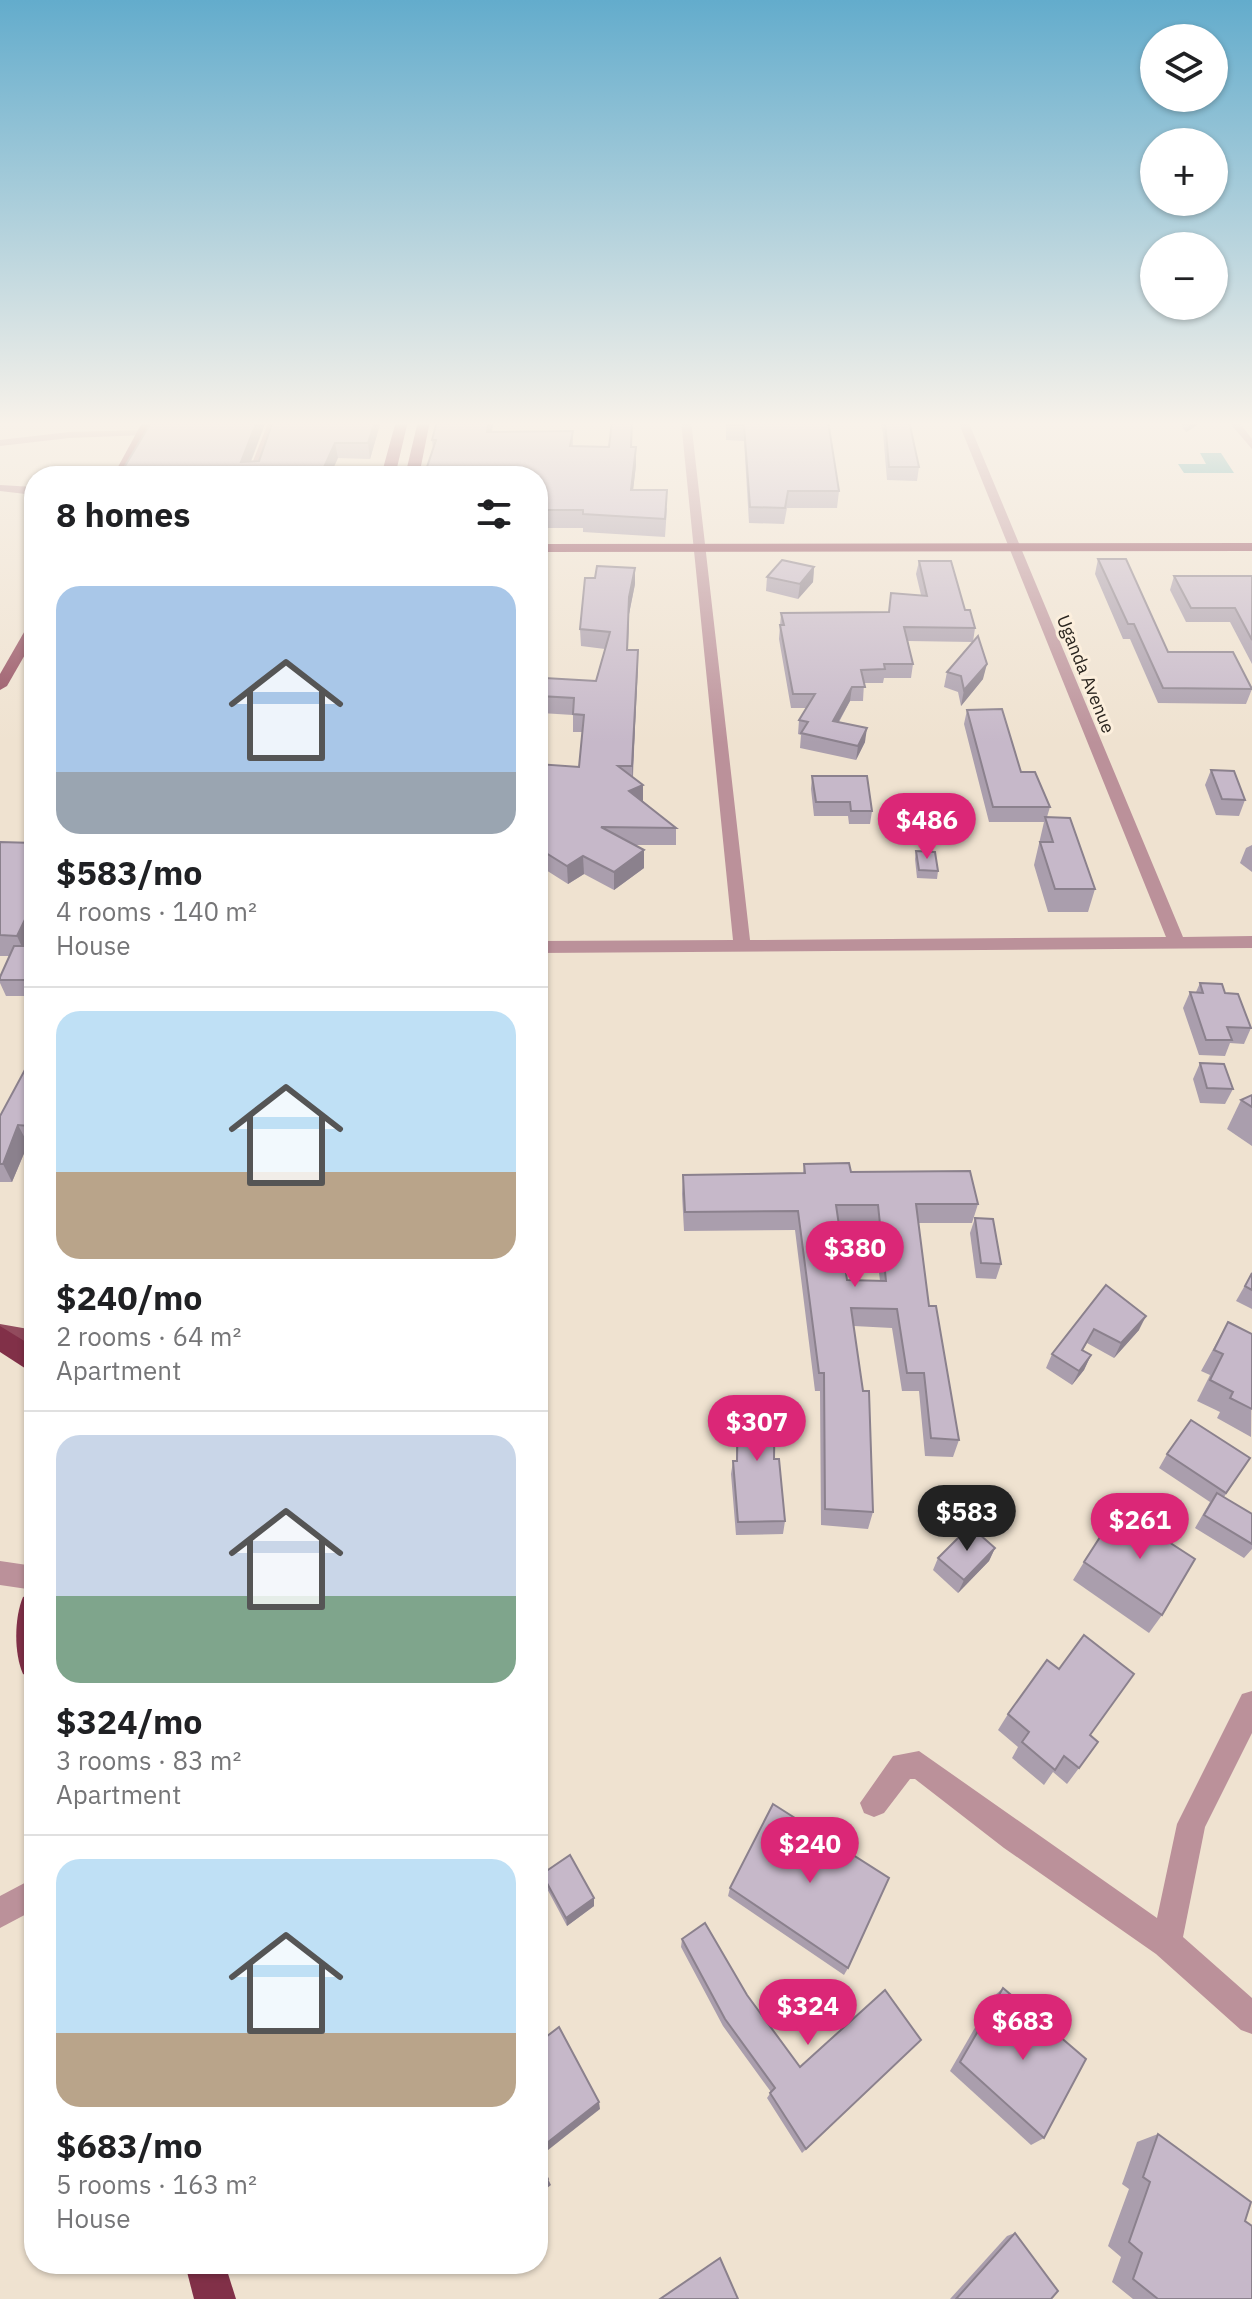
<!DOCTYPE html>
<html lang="en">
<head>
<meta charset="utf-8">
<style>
  :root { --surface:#fff; --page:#f2f2f2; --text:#202124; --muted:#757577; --line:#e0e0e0; --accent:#db2777 }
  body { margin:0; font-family:"IBM Plex Sans",sans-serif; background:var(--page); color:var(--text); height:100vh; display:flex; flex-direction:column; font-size:30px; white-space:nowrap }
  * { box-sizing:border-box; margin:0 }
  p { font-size:26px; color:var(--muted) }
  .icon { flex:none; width:44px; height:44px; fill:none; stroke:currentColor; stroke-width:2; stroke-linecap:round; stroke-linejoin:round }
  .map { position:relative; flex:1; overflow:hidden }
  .side { position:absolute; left:24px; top:466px; width:524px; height:1808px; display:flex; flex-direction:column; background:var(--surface); border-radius:32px; box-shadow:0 2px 6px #0004 }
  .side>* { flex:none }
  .tools { position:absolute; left:1140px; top:24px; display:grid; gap:16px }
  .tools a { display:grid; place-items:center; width:88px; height:88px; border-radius:50%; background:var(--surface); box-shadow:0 2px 6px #0004; font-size:40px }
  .price { position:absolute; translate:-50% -68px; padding:0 18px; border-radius:28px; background:var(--accent); color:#fff; font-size:26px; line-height:52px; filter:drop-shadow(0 2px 4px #0008) }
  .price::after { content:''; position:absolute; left:50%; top:48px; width:24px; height:18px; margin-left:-12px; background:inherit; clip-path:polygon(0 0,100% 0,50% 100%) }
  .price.current { background:#222; color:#fff }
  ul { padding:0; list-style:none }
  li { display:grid; align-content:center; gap:16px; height:424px; padding:0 32px }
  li+li { border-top:2px solid var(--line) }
  li span { display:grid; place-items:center; height:248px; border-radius:24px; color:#555 }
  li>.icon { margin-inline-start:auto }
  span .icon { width:144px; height:144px; fill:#fffc; stroke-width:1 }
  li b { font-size:34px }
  h2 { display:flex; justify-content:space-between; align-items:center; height:96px; padding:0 32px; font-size:34px }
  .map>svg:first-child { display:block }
</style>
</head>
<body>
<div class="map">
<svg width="1252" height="2299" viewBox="0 0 1252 2299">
  <rect width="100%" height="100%" fill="#efe2d0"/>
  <polygon fill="#3b9fa3" points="1200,453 1221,453 1234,473 1184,473 1178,464 1206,464"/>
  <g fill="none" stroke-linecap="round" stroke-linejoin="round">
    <g fill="#bb919a" fill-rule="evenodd">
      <polygon points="269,421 279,421 259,476 247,476"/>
      <polygon points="681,421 691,421 750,940 1166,937 958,421 968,421 1183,937 1252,936 1252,948 538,953 538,941 733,940"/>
      <polygon points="1228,421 1238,421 1252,439 1252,449"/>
      <polygon points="142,430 146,431 146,435 69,438 0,446 0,440 69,432"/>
      <polygon points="0,485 34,487 34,495 0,491"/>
      <polygon points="0,1561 34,1566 34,1590 0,1585"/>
      <polygon points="1252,1691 1252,1733 1205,1827 1183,1937 1252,1998 1252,2034 1241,2030 1156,1954 1004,1848 915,1779 910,1779 884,1813 874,1817 864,1813 860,1803 893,1756 919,1751 1157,1918 1177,1824 1242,1694"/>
      <polygon points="34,1878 34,1910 0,1928 0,1896"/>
    </g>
    <g fill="#924b5d" fill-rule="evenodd">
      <polygon points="143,421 153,421 125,476 113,476"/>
      <polygon points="1252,543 1252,551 538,552 538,544"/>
      <polygon points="34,623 34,639 7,686 0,690 0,674 27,627"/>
      <polygon points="0,1324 34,1330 34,1348 0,1342"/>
    </g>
    <g fill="#813048" fill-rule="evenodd">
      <polygon points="396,421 408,421 395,476 381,476"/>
      <polygon points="418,421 430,421 419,476 405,476"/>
      <polygon points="0,1326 34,1347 34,1374 0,1352"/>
      <path d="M34 1593V1679L23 1674C14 1654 14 1618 23 1597Z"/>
      <polygon points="185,2264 225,2264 236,2299 194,2299"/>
    </g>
  </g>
  <g fill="#aa9ead" fill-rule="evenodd">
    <polygon points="266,421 251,462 259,461 381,421 370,459 338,458 119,476"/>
    <polygon points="564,421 632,421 631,447 636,465 633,490 667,508 665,537 583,532 583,528 538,528 538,476 433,449 432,440 492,432 573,431 573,446 609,447 612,424 564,423"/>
    <polygon points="726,421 828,421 839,491 837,508 787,508 784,524 749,523 744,441 726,440"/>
    <polygon points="880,421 909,421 919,467 917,481 887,480 883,433"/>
    <polygon points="1178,421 1200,421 1200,423 1186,432"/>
    <polygon points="1098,559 1168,652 1252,689 1246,704 1158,703 1130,639 1123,639 1095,574"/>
    <polygon points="919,561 965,610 975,628 973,642 908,641 913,664 911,678 884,678 883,683 864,683 863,701 850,701 839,722 865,742 856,760 800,748 801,735 798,734 799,720 807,708 791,708 779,639 781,613 888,612 921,595 916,574"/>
    <polygon points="814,567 813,582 798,599 766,591 767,577"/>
    <polygon points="1174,576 1252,576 1252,664 1230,622 1186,622 1170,590"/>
    <polygon points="635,584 629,614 628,650 638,650 633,777 643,785 643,801 676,828 676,845 635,845 644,850 644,868 614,890 584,874 568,884 538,865 538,764 579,767 583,732 573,732 573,715 541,713 540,696 596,681 605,649 581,646 580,629"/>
    <polygon points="947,672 983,679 961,706 958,692 944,687"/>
    <polygon points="967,710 1050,807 1047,817 1095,889 1088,912 1048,912 1034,865 1044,822 989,822 964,724"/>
    <polygon points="1211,770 1245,800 1239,816 1216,815 1205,785"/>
    <polygon points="812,776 872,811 870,824 849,824 848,816 814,816 811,789"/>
    <polygon points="0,842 31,946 34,946 34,996 6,996 0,983 0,977 10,956 0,956"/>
    <polygon points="1252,845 1252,872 1240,863 1246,848"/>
    <polygon points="916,851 938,871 937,879 917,878 915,859"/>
    <polygon points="1200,983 1225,993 1251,1028 1244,1044 1230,1043 1225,1056 1199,1055 1183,1008 1190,992 1196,992"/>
    <polygon points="1200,1063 1233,1089 1225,1104 1200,1103 1193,1079"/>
    <polygon points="34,1066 34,1145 28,1144 12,1182 0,1182 0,1116"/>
    <polygon points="1252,1095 1252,1146 1227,1129 1241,1100"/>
    <path d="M804 1164 851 1172 978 1204 972 1223H918L929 1306 959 1440 953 1457 925 1456 919 1391H902L892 1328 854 1326 873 1512 868 1529 821 1525 820 1391H815L795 1230 684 1231 682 1194 683 1175 803 1173ZM873 1224 880 1281 847 1280 839 1225Z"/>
    <polygon points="975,1218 1001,1264 996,1279 976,1278 970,1233"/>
    <polygon points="1252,1273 1252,1309 1236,1301"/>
    <polygon points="1106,1285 1139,1330 1114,1358 1087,1343 1083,1350 1091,1355 1084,1370 1072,1385 1046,1368 1052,1354"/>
    <polygon points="1228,1322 1252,1334 1251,1437 1217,1418 1220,1412 1197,1401 1210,1375 1201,1371"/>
    <polygon points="738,1397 785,1521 783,1534 736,1535 731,1474 733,1461 736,1461 737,1411"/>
    <polygon points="1167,1454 1250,1458 1224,1497 1252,1514 1252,1549 1244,1558 1195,1528 1210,1502 1159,1468"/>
    <polygon points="995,1548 989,1561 958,1593 933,1570 938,1558"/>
    <polygon points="1084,1562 1162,1615 1149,1633 1073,1580"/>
    <polygon points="1008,1714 1090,1735 1079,1768 1067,1784 1053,1772 1044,1785 1012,1758 1018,1747 998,1730"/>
    <polygon points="542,1874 594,1898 594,1906 567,1926 544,1883"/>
    <polygon points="730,1888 848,1968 844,1975 728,1896"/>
    <polygon points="682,1939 747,1995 800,2067 921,2040 802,2153 767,2098 771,2092 723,2026 681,1947"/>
    <polygon points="1003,1988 1044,2138 1031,2145 950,2071 992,1998"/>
    <polygon points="1158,2134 1245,2221 1252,2299 1133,2299 1112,2282 1121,2257 1108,2246 1129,2189 1122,2184 1137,2142"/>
    <polygon points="1015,2233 1051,2299 950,2299 1007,2236"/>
  </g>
  <g fill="#8b818d">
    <polygon points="257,421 266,421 245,476 241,462"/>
    <polygon points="375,421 381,421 370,459 368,443"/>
    <polygon points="489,421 494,421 488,449 487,432"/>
    <polygon points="1190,421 1200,421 1200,423 1186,432"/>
    <polygon points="335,443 338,458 330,476 320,476"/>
    <polygon points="636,447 636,465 631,508 631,490"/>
    <polygon points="814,567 813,582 798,599 800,584"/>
    <polygon points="635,568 635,584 629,614 627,667 629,597"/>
    <polygon points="638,650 638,667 632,784 632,766"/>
    <polygon points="987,664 983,679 961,706 964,690"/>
    <polygon points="852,687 850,701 831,735 833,721"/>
    <polygon points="867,728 865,742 856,760 858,746"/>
    <polygon points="643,785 643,803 629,791"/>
    <polygon points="644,850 644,868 614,890 614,872"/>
    <polygon points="583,856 584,874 568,884 567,866"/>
    <polygon points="34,901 34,940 26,956 17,936"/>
    <polygon points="34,1117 34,1136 29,1126"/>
    <polygon points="18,1125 28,1144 12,1182 3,1164"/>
    <polygon points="1146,1316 1139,1330 1114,1358 1121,1343"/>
    <polygon points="1091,1355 1084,1370 1072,1385 1079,1371"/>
    <polygon points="995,1548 989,1561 958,1593 964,1580"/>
    <polygon points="594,1898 594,1906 567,1926 566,1918"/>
    <polygon points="599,2102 600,2109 538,2158 538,2150"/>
    <polygon points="548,2179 551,2185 538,2195 538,2188"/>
  </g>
  <g fill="#c6b8c9" stroke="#8b818d" stroke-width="2" fill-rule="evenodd">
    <polygon points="152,421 257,421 241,462 259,461 273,421 375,421 368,443 335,443 320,476 119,476"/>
    <polygon points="437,421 489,421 487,432 573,431 570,446 609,447 612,421 632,421 631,447 636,447 631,490 667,490 665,519 583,514 583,510 538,510 538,476 424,476 436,440 432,440"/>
    <polygon points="727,421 828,421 839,491 788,491 785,508 750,507 744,425 727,425"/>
    <polygon points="885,421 909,421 919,467 889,467"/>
    <polygon points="1098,559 1126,559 1168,652 1233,652 1252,689 1163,688 1134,624 1128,624"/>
    <polygon points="782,560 814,567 800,584 767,577"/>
    <polygon points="919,561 951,561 965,610 970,610 975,628 904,627 913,664 884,664 885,669 861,670 865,687 852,687 833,721 867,728 858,746 801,733 808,722 799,720 815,694 793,694 780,625 784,625 781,613 889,612 891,593 927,596"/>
    <polygon points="597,566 635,568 629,597 627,650 638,650 632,766 618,766 643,785 629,791 676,828 601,827 644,850 614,872 583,856 567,866 538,848 538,764 579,767 584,715 573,714 574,698 540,696 545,678 596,681 610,632 580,629 585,578 595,578"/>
    <polygon points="1174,576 1252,576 1252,640 1235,608 1191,608"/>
    <polygon points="978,636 987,664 964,690 961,676 947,672"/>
    <polygon points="1002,709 1021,772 1035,772 1050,807 993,807 967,710"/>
    <polygon points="1211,770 1234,771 1245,800 1222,799"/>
    <polygon points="812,776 867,776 872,811 851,811 850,802 816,802"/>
    <polygon points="34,787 34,809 30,788"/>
    <polygon points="1045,817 1070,818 1095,889 1055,889 1040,842 1053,842"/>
    <polygon points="0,842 34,843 34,901 17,936 0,935"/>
    <polygon points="916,851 935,852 938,871 919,870"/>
    <polygon points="14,946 34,946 32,950 34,950 34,973 31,980 0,980 0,977"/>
    <polygon points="1200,983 1222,984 1225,993 1238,994 1251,1028 1227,1027 1232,1040 1206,1040 1190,992 1203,993"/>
    <polygon points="1200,1063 1224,1064 1233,1089 1207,1088"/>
    <polygon points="27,1066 34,1066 34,1117 29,1126 18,1125 3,1164 0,1164 0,1116"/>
    <polygon points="1252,1095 1252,1107 1241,1100"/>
    <path d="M849 1163 851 1172 970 1171 978 1204H916L929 1306H936L959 1440 931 1438 924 1373H907L897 1309 851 1308 863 1391H869L873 1512 825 1509 824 1373H819L798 1211 685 1212 683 1175 805 1173 804 1164ZM836 1205H878L886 1281 847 1280Z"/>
    <polygon points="975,1218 993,1219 1001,1264 981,1263"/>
    <polygon points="1252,1273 1252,1290 1245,1286"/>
    <polygon points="1106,1285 1146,1316 1121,1343 1094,1329 1082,1350 1091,1355 1079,1371 1052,1354"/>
    <polygon points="1228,1322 1252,1334 1252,1409 1230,1398 1233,1392 1210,1380 1223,1354 1214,1350"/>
    <polygon points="738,1397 775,1399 774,1459 779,1459 785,1521 738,1522 733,1461 737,1461"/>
    <polygon points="1191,1420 1250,1458 1226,1493 1167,1454"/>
    <polygon points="1217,1493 1252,1514 1252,1544 1204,1515"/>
    <polygon points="1118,1509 1195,1559 1162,1615 1084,1562"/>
    <polygon points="970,1526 995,1548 964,1580 938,1558"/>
    <polygon points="1084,1635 1134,1674 1090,1735 1098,1742 1079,1768 1064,1756 1055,1770 1022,1742 1029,1732 1008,1714 1047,1660 1059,1669"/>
    <polygon points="773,1804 889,1878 848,1968 730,1888"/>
    <polygon points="570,1855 594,1898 566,1918 542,1874"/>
    <polygon points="705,1923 747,1995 800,2067 885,1990 921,2040 806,2149 770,2093 775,2088 725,2019 682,1939"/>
    <polygon points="1003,1988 1086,2059 1044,2138 960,2062"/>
    <polygon points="559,2027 599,2102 538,2150 538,2043"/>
    <polygon points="1158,2134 1251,2202 1245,2221 1252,2226 1252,2299 1158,2299 1133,2279 1142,2253 1129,2242 1150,2182 1143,2177"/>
    <polygon points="538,2160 548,2179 538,2188"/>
    <polygon points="1015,2233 1058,2291 1051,2299 956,2299"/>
    <polygon points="720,2258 738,2299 660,2299"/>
  </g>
  <linearGradient id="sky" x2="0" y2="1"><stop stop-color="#63accc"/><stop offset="0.57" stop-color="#f8f2ea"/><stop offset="1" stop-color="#f8f2ea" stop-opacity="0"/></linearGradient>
  <rect width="1252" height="743" fill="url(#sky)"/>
  <g text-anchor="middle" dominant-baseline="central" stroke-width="6" stroke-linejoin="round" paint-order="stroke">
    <g font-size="18" fill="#2a251f" stroke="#fcefdd">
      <text transform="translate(1086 674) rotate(68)">Uganda Avenue</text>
    </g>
  </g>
</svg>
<div class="tools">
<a><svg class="icon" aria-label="layers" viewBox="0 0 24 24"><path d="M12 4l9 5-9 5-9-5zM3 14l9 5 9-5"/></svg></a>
<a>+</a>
<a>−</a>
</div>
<b class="price" style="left:927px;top:861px">$486</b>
<b class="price" style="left:855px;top:1289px">$380</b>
<b class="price" style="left:757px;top:1463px">$307</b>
<b class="price current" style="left:967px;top:1553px">$583</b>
<b class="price" style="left:1140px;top:1561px">$261</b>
<b class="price" style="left:810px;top:1885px">$240</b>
<b class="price" style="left:808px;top:2047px">$324</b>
<b class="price" style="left:1023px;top:2062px">$683</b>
<section class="side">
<h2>8 homes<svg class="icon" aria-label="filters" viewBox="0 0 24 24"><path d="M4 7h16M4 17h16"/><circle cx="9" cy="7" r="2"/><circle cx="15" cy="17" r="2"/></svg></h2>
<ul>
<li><span style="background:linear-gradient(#a9c7e8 75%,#9aa5b1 0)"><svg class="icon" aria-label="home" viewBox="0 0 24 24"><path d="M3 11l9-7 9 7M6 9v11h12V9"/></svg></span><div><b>$583/mo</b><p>4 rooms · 140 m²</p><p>House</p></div></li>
<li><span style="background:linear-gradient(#bfe0f5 65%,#b9a48a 0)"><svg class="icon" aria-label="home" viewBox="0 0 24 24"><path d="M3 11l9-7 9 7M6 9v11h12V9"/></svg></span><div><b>$240/mo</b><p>2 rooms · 64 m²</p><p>Apartment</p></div></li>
<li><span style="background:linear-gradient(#c9d6e8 65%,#7fa58c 0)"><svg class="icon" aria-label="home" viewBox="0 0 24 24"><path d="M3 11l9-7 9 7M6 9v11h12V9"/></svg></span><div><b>$324/mo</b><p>3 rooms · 83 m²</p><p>Apartment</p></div></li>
<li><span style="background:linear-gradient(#bfe0f5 70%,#b9a48a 0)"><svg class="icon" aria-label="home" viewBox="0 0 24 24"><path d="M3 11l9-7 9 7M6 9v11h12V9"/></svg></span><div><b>$683/mo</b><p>5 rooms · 163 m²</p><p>House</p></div></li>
</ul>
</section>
</div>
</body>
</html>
